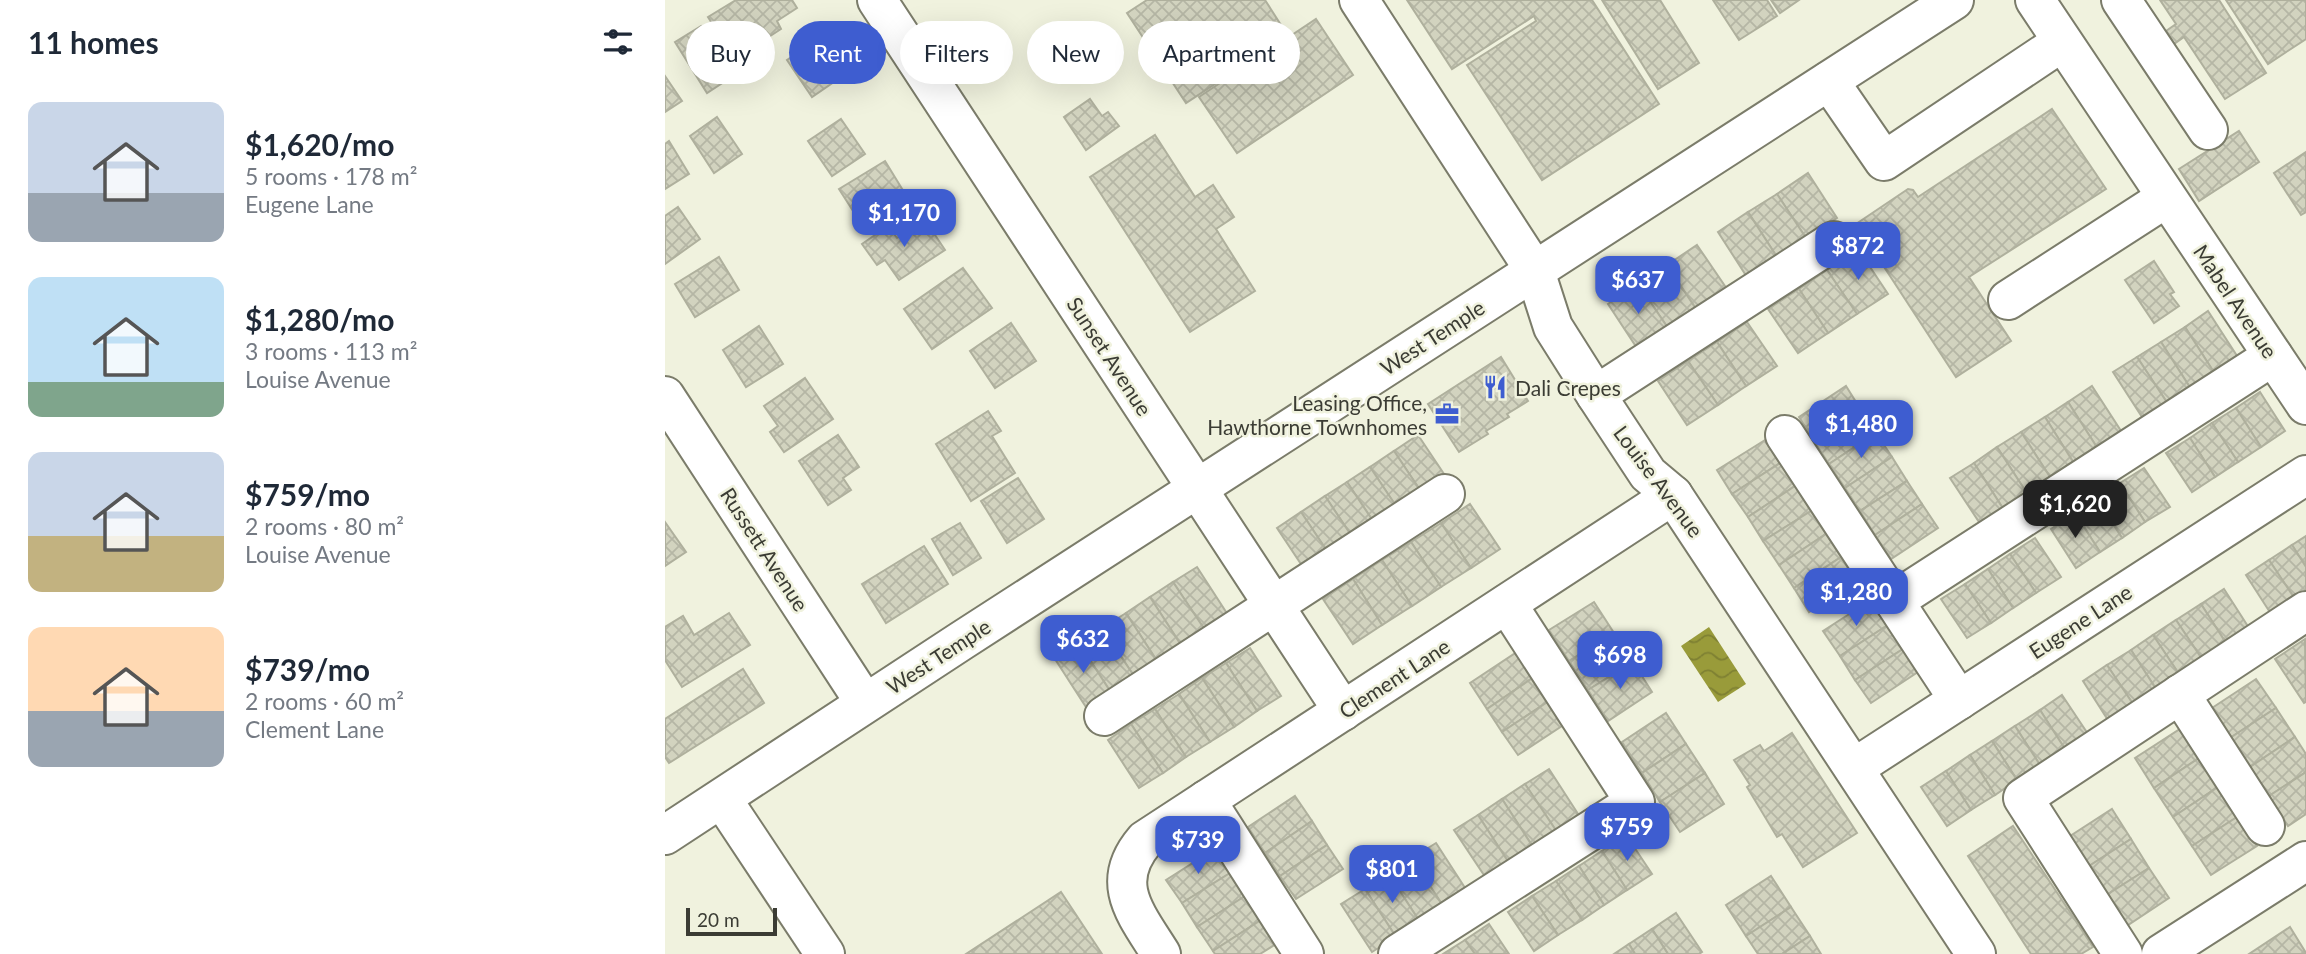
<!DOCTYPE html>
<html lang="en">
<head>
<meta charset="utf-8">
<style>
  :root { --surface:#fff; --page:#f6f6f7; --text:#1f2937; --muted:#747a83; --accent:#3e5dd0 }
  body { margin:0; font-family:Lato,sans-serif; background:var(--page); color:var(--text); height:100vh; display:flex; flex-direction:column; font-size:26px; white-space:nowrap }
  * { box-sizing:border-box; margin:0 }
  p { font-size:23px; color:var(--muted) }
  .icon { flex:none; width:38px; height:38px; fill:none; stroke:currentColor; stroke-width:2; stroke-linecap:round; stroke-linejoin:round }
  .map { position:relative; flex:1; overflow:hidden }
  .side { display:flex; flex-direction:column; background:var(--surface); width:665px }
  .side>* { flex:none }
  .top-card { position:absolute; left:21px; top:21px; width:665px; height:63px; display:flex; gap:14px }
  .scale { position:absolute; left:21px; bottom:18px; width:91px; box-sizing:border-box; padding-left:7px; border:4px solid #3b3c34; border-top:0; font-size:19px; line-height:24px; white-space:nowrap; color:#3b3c34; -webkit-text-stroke:5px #f0f2de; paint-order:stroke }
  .price { position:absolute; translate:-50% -60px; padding:0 16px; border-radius:14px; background:var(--accent); color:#fff; font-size:23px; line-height:46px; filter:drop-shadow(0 2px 4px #0008) }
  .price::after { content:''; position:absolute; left:50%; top:42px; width:21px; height:16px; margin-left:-10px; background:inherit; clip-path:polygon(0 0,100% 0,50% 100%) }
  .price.active { background:#222; color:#fff }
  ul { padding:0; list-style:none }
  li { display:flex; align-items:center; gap:21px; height:175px; padding:0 28px }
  li span { display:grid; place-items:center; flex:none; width:196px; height:140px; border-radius:14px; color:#555 }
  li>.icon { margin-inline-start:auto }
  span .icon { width:84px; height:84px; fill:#fffc; stroke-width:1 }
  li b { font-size:30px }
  h2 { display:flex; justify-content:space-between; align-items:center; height:84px; padding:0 28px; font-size:30px }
  .pill { padding:0 24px; border-radius:32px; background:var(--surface); box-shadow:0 7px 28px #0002; font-size:24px; line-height:63px }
  .pill.active { background:var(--accent); color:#fff }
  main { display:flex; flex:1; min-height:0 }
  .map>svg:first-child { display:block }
</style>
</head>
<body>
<main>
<section class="side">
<h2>11 homes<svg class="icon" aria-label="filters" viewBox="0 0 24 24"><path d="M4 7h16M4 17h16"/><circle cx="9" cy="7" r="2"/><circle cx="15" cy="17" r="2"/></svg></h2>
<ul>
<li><span style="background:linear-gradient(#c9d6e8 65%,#9aa5b1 0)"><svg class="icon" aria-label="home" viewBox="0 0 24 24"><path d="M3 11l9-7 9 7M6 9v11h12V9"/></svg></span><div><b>$1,620/mo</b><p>5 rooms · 178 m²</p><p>Eugene Lane</p></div></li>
<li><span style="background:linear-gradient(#bfe0f5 75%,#7fa58c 0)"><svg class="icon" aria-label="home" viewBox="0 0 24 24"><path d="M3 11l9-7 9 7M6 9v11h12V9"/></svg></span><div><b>$1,280/mo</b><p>3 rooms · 113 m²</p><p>Louise Avenue</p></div></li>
<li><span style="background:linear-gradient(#c9d6e8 60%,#c2b280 0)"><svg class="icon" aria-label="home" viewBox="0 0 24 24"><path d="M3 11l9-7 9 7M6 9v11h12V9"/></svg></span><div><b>$759/mo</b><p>2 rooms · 80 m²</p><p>Louise Avenue</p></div></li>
<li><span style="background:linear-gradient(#ffd9b3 60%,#9aa5b1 0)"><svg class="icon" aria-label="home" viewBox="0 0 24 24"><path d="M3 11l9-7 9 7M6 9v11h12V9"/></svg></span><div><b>$739/mo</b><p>2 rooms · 60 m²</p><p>Clement Lane</p></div></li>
</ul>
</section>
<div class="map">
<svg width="1641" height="954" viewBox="0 0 1641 954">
  <defs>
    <pattern id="water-waves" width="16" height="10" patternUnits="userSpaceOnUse" patternTransform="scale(1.75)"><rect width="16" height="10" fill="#999b3a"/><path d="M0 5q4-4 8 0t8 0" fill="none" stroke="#7e8032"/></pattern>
    <pattern id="building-cross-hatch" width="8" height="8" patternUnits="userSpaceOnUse" patternTransform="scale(1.75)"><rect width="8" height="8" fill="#d2d3bf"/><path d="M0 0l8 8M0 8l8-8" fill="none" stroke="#b5b6a5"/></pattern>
  </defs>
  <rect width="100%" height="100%" fill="#f0f2de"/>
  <polygon fill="url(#water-waves)" points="1044,627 1081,684 1053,702 1016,646"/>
  <g fill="url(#building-cross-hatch)" stroke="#afb09d" stroke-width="2">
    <polygon points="71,0 127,0 132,8 112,21 116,29 70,59 43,17"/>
    <polygon points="482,0 600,0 623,36 521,103 462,13"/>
    <polygon points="742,0 927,0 994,104 877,180 802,65 871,21 869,16 787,69"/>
    <polygon points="937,0 995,0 1034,63 993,89"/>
    <polygon points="1048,0 1102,0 1112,16 1074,40"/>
    <polygon points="1106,0 1134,0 1115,13"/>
    <polygon points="1495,0 1554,0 1601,73 1560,99 1519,37 1509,44 1501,31 1511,24"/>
    <polygon points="1561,0 1641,0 1641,39 1603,64"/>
    <polygon points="651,19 688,75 572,153 534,97"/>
    <polygon points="36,26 68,76 42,93 10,42"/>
    <polygon points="158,36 182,73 147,97 122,60"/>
    <polygon points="0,76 17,101 0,112"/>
    <polygon points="425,99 437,116 443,112 454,126 421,150 399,117"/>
    <polygon points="1387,109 1441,189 1304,277 1346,341 1291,377 1191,224 1243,189 1248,190 1253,197"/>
    <polygon points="52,117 77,154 49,173 25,136"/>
    <polygon points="176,119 200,154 167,176 143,141"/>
    <polygon points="1574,131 1594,162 1534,201 1514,169"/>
    <polygon points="490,135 530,197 548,185 569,217 551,229 590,291 525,332 425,177"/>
    <polygon points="4,141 24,174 0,189 0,144"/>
    <polygon points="1641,152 1641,212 1636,215 1609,173"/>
    <polygon points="220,161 242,197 197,225 174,189"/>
    <polygon points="1143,173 1172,218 1141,238 1112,194"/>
    <polygon points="1112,194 1141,238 1112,257 1083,212"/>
    <polygon points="13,207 35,239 0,264 0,216"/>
    <polygon points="1083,212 1112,257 1082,277 1053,232"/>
    <polygon points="260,220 280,250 234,280 220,260 212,265 197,244 223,226 232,238"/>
    <polygon points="1032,245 1062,289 1031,309 1002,265"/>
    <polygon points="1193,249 1223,294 1192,314 1162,270"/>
    <polygon points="54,257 74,290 30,317 10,284"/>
    <polygon points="1489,261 1509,292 1505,294 1514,306 1489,323 1460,280"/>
    <polygon points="1002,265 1031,309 1003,328 973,284"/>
    <polygon points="298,268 327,308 267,349 239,309"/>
    <polygon points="1162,270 1192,314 1163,333 1134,289"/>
    <polygon points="973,284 1003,328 972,348 943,304"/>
    <polygon points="1134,289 1163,333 1133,353 1103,309"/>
    <polygon points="1543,311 1574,359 1550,374 1520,327"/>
    <polygon points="1082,322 1112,366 1081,386 1052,342"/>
    <polygon points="346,323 371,361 330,388 305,351"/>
    <polygon points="94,326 118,364 81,387 58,350"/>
    <polygon points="1520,327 1550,374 1526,389 1496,342"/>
    <polygon points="1052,342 1081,386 1053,405 1023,361"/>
    <polygon points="1496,342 1526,389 1503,404 1472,357"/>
    <polygon points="836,357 863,401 842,414 844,417 821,431 823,434 794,452 763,404"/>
    <polygon points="1472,357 1503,404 1479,420 1448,372"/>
    <polygon points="1023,361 1053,405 1022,425 993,381"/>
    <polygon points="140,378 168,419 119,452 105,432 113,426 99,406"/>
    <polygon points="1181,386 1196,410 1149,441 1134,417"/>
    <polygon points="1427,386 1458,434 1433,449 1403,402"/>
    <polygon points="1595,392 1620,431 1596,447 1571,408"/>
    <polygon points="1403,402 1433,449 1410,465 1380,417"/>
    <polygon points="1571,408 1596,447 1573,462 1547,423"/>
    <polygon points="1196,410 1211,433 1164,464 1149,441"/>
    <polygon points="323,411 336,431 327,436 350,473 306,501 271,444"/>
    <polygon points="1380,417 1410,465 1387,480 1356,432"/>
    <polygon points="1547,423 1573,462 1550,477 1525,438"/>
    <polygon points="1356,432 1387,480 1363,495 1332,447"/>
    <polygon points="1211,433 1227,457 1180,488 1164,464"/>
    <polygon points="173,435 194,467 178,478 186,490 163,505 134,461"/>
    <polygon points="753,435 779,474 755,490 729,451"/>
    <polygon points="1525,438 1550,477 1527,492 1501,453"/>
    <polygon points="1100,440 1115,463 1067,494 1052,470"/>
    <polygon points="1332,447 1363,495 1339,510 1309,463"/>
    <polygon points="729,451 755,490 731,506 705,467"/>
    <polygon points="1227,457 1242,481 1195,511 1180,488"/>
    <polygon points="1115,463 1130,486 1083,517 1067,494"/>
    <polygon points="1309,463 1339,510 1316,525 1285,478"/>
    <polygon points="705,467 731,506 708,521 682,482"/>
    <polygon points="1479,468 1505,507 1480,522 1455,483"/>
    <polygon points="353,478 379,519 342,543 316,501"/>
    <polygon points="1242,481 1257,504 1210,535 1195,511"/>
    <polygon points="682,482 708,521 686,535 660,496"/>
    <polygon points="1455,483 1480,522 1457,538 1432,499"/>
    <polygon points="1130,486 1146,511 1098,541 1083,517"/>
    <polygon points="660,496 686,535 662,551 636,512"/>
    <polygon points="1432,499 1457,538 1435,552 1410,513"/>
    <polygon points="805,504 835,549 806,568 776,523"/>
    <polygon points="1257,504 1273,528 1226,559 1210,535"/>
    <polygon points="1146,511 1161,534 1114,565 1098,541"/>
    <polygon points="636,512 662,551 638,567 612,528"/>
    <polygon points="1410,513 1435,552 1411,568 1386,529"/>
    <polygon points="0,522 21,552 0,566"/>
    <polygon points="295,523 316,558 288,575 267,539"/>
    <polygon points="776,523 806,568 776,587 746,542"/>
    <polygon points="1161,534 1176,557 1129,588 1114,565"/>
    <polygon points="1641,536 1641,567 1627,545"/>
    <polygon points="1370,538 1396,577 1371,593 1345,554"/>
    <polygon points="746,542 776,587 747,606 717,560"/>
    <polygon points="1627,545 1641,567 1641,591 1630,599 1604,560"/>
    <polygon points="259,546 283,584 221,623 197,584"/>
    <polygon points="1345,554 1371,593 1348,608 1323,569"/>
    <polygon points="1176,557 1192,582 1144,612 1129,588"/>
    <polygon points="717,560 747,606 717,625 688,579"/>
    <polygon points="1604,560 1630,599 1606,614 1581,575"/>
    <polygon points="532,567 563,615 540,630 508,582"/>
    <polygon points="1323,569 1348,608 1326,623 1300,584"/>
    <polygon points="688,579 717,625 688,644 658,599"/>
    <polygon points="508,582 540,630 516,645 485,597"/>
    <polygon points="1300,584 1326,623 1302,638 1276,599"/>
    <polygon points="1559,589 1584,628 1561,643 1536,604"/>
    <polygon points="485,597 516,645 492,661 461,613"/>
    <polygon points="1206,600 1223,625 1175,656 1158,631"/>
    <polygon points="929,602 949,633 904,661 884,630"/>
    <polygon points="1536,604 1561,643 1537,659 1511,620"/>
    <polygon points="64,613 85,645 17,687 0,660 0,627 18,616 29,635"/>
    <polygon points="461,613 492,661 469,676 437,628"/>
    <polygon points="1511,620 1537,659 1514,674 1488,635"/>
    <polygon points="1223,625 1238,649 1190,680 1175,656"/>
    <polygon points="437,628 469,676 445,691 414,643"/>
    <polygon points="949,633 968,662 923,690 904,661"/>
    <polygon points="1488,635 1514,674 1491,689 1466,650"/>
    <polygon points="1640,639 1641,702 1639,703 1610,659"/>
    <polygon points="414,643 445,691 421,707 390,659"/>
    <polygon points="585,648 616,696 592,711 561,663"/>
    <polygon points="1238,649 1253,672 1206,703 1190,680"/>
    <polygon points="1466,650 1491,689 1468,704 1442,665"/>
    <polygon points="852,652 869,677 822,709 805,683"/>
    <polygon points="968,662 987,692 943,721 923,690"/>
    <polygon points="561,663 592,711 569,727 537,678"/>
    <polygon points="1442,665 1468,704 1443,720 1418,681"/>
    <polygon points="78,669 99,703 4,763 0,757 0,719"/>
    <polygon points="869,677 884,701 837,732 822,709"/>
    <polygon points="537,678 569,727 545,742 514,694"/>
    <polygon points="1591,679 1611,708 1565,738 1547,708"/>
    <polygon points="514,694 545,742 521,757 490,709"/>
    <polygon points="1397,695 1423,734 1400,749 1375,710"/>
    <polygon points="884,701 900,724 853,755 837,732"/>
    <polygon points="1611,708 1630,737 1585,767 1565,738"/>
    <polygon points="490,709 521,757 498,773 466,724"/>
    <polygon points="1375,710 1400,749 1375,765 1350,726"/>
    <polygon points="1001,713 1021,744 977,773 957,742"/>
    <polygon points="466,724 498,773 474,788 443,740"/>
    <polygon points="1350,726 1375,765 1352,780 1327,741"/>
    <polygon points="1515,729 1534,758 1489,788 1470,758"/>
    <polygon points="1127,733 1192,833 1138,867 1117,834 1112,837 1082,787 1085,785 1069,760 1095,745 1099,751"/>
    <polygon points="1630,737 1641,754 1641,772 1604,796 1585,767"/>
    <polygon points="1327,741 1352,780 1330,795 1305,755"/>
    <polygon points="1021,744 1040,773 995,802 977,773"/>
    <polygon points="1305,755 1330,795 1306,810 1281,771"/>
    <polygon points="1534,758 1553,787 1508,817 1489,788"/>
    <polygon points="884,769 915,817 892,832 860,784"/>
    <polygon points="1281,771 1306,810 1282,826 1256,787"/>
    <polygon points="1641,772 1641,814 1623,826 1604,796"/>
    <polygon points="1040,773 1059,804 1015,832 995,802"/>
    <polygon points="860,784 892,832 868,847 837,799"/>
    <polygon points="1553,787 1572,817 1527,846 1508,817"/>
    <polygon points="630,796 647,821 600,853 583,827"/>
    <polygon points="837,799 868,847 844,863 813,815"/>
    <polygon points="1447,809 1466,839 1421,868 1402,838"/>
    <polygon points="813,815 844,863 821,878 789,830"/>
    <polygon points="1572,817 1592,846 1546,875 1527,846"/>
    <polygon points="647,821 662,845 615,876 600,853"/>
    <polygon points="1348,826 1428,947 1416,954 1366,954 1303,856"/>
    <polygon points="961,835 987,874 962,890 937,851"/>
    <polygon points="1466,839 1484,868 1440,896 1421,868"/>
    <polygon points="771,843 802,891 778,906 747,858"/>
    <polygon points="662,845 678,869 631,899 615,876"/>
    <polygon points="550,849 565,873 517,903 501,880"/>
    <polygon points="937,851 962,890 939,905 914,866"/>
    <polygon points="747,858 778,906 755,922 723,873"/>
    <polygon points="914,866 939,905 917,920 891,881"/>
    <polygon points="1484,868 1504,898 1460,927 1440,896"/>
    <polygon points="565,873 580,896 532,927 517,903"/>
    <polygon points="723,873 755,922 731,937 700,889"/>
    <polygon points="1106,876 1126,907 1081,936 1061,905"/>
    <polygon points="891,881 917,920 893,935 867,896"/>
    <polygon points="700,889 731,937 707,952 676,904"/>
    <polygon points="396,892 437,954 301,954"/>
    <polygon points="580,896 596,920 548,951 532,927"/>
    <polygon points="867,896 893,935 869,951 843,912"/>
    <polygon points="1126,907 1145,936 1117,954 1093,954 1081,936"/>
    <polygon points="1011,913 1037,952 1034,954 1003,954 987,929"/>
    <polygon points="596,920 611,944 595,954 550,954 548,951"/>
    <polygon points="824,924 844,954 810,954 800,940"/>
    <polygon points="1625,927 1641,953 1639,954 1584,954"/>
    <polygon points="987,929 1003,954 970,954 964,944"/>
    <polygon points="1145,936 1156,954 1117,954"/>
    <polygon points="800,940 810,954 778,954"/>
    <polygon points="964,944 970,954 949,954"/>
  </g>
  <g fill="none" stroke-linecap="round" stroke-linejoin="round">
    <g stroke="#7b7c6a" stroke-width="42">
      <g id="minor">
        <polyline points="212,0 678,711"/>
        <polyline points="694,0 870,271 888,327 931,395 983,474 1008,495 1311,954"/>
        <polyline points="1370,0 1641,405"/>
        <polyline points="1456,0 1543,130"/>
        <polyline points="1164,81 1219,161 1397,42"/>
        <polyline points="1343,300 1501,198"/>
        <polyline points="931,395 1169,241"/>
        <polyline points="0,396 200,703"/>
        <polyline points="1120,435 1294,700"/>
        <polyline points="1229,601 1608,356"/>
        <polyline points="1515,694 1600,826"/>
        <polyline points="439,716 780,494"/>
        <polyline points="1189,768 1641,475"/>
        <polyline points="57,799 160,954"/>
        <polyline points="541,800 639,954"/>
        <polyline points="0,835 296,641 1289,0"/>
        <path d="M496 954C471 914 443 883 480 840L1008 495"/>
        <polyline points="733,954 970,802 842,604"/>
        <polyline points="1458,954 1358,798 1641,611"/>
        <polyline points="1496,954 1641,861"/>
      </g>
    </g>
    <use href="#minor" stroke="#fff" stroke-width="38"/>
  </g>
  <defs>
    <g id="restaurant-bare" transform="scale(1.89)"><path d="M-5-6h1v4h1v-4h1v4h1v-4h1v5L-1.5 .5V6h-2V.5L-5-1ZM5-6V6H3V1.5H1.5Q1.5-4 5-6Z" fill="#3e5dd0" stroke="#f0f2de" stroke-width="2.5" paint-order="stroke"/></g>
    <g id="office-bare" transform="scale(1.89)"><path d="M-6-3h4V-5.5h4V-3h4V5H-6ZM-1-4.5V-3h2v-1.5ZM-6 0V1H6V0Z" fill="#3e5dd0" stroke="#f0f2de" stroke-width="2.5" paint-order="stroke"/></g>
  </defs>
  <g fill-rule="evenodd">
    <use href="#restaurant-bare" x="830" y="387"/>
    <use href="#office-bare" x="782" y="414"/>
  </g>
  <g text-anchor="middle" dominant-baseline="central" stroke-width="5" stroke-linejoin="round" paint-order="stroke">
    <g font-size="21" fill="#3b3c34" stroke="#f0f2de">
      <text transform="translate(1571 301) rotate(56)">Mabel Avenue</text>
      <text transform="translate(767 337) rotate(-33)">West Temple</text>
      <text transform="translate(445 356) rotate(57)">Sunset Avenue</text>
      <text transform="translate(994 481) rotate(53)">Louise Avenue</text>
      <text transform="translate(100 549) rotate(57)">Russett Avenue</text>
      <text transform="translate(1415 621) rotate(-33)">Eugene Lane</text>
      <text transform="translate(273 656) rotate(-33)">West Temple</text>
      <text transform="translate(729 678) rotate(-33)">Clement Lane</text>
    </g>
    <g font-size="21" fill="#3b3c34" stroke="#f0f2de" text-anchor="start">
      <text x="850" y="387">Dali Crepes</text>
      <text x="762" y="402" text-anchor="end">Leasing Office,<tspan x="762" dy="24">Hawthorne Townhomes</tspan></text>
    </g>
  </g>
</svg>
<div class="scale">20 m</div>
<b class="price" style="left:239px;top:249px">$1,170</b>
<b class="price" style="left:1193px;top:282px">$872</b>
<b class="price" style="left:973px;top:316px">$637</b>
<b class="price" style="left:1196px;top:460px">$1,480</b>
<b class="price active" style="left:1410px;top:540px">$1,620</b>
<b class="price" style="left:1191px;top:628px">$1,280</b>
<b class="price" style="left:418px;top:675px">$632</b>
<b class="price" style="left:955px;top:691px">$698</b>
<b class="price" style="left:962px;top:863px">$759</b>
<b class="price" style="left:533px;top:876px">$739</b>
<b class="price" style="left:727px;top:905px">$801</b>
<div class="top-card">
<a class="pill">Buy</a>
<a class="pill active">Rent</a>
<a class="pill">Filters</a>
<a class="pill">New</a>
<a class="pill">Apartment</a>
</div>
</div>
</main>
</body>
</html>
